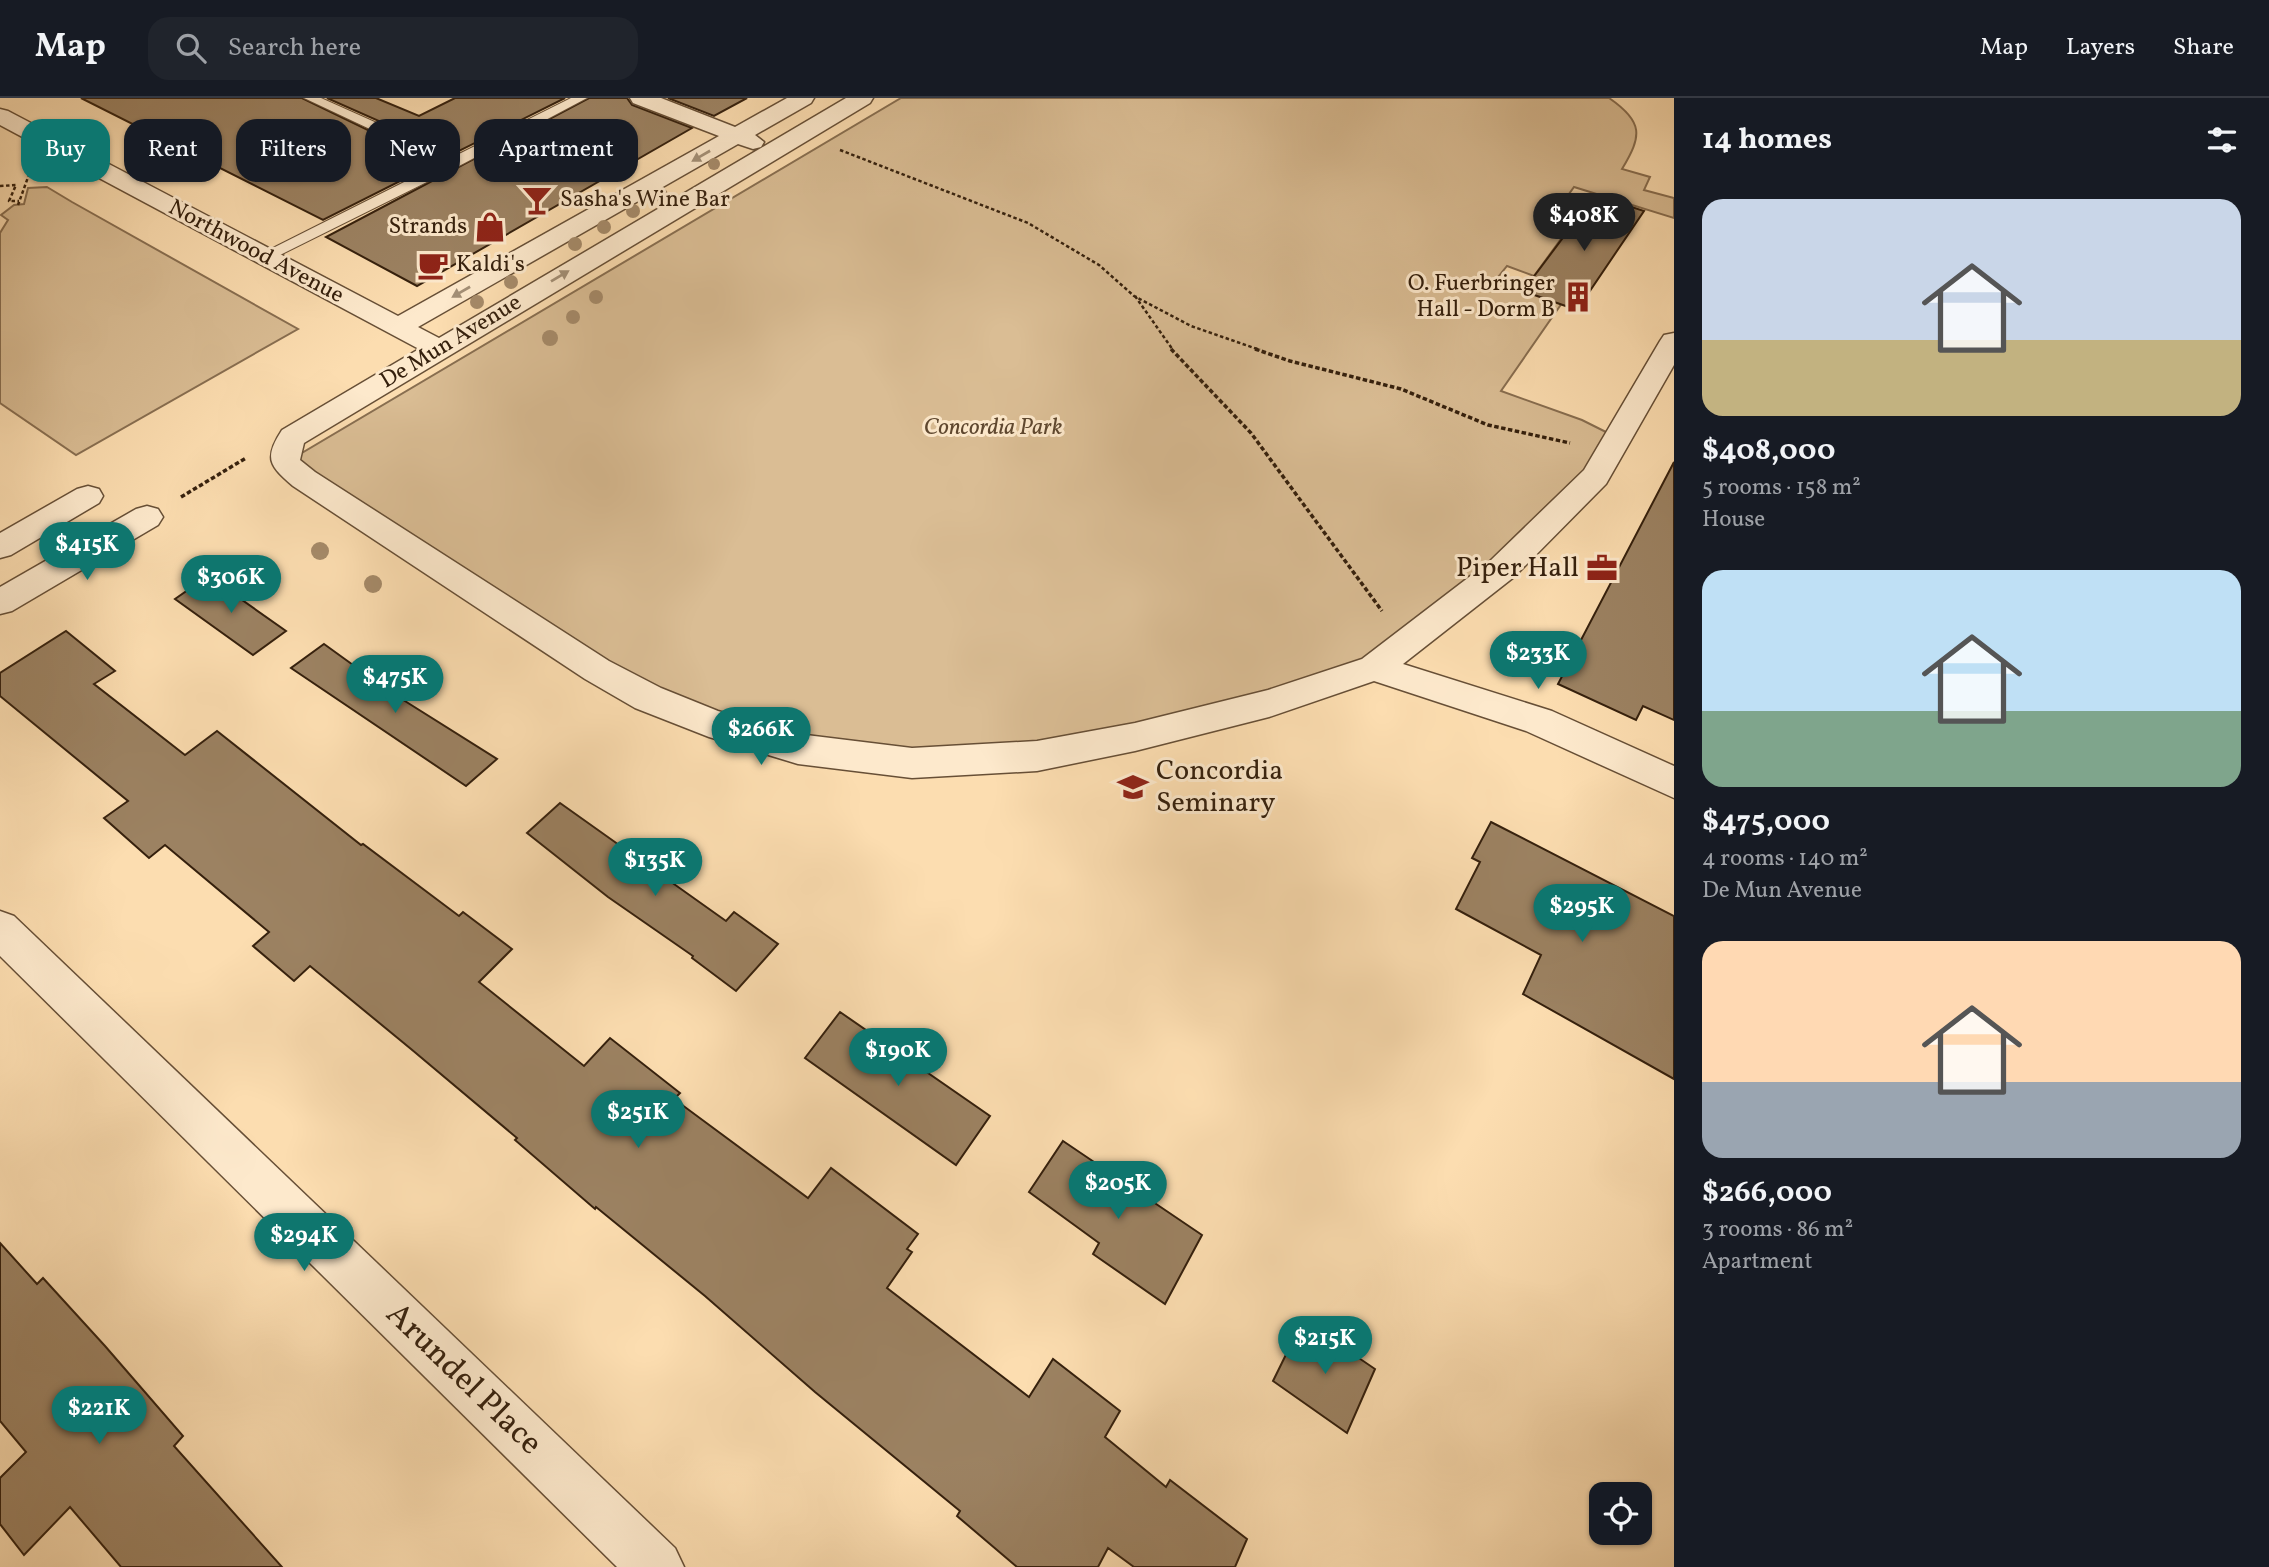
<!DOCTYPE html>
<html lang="en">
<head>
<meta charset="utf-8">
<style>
  :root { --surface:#171b24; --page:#20242c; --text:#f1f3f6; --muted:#9ea1a6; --line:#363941; --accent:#0f766e }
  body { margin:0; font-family:Vollkorn,serif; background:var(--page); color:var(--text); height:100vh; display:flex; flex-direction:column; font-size:26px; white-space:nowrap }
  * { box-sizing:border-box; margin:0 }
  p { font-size:23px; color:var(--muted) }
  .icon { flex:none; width:38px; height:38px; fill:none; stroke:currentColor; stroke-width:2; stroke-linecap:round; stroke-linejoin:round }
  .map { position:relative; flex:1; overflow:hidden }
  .drawer { display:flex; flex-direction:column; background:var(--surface); width:595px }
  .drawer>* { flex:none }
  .top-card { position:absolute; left:21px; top:21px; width:665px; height:63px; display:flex; gap:14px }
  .fabs { position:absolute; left:1589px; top:1384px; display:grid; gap:14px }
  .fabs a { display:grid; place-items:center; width:63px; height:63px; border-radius:14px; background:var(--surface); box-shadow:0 2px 5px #0004; font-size:35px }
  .price { position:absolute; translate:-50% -60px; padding:0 16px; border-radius:24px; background:var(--accent); color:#fff; font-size:23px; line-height:46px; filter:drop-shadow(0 2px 4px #0008) }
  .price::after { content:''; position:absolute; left:50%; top:42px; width:21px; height:16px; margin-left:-10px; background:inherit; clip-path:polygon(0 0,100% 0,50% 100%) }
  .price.active { background:#222; color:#fff }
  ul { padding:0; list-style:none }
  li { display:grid; align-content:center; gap:14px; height:371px; padding:0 28px }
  li span { display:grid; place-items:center; height:217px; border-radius:21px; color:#555 }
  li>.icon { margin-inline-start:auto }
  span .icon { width:126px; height:126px; fill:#fffc; stroke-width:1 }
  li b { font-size:30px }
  h2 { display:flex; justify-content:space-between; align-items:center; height:84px; padding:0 28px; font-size:30px }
  .tag { padding:0 24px; border-radius:21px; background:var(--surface); box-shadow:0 2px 5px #0004; font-size:24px; line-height:63px }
  .tag.active { background:var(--accent); color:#fff }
  header { display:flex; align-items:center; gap:42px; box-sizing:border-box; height:98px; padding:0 35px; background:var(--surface); border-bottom:2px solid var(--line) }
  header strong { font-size:33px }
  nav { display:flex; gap:38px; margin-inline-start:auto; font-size:24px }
  .search { width:490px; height:63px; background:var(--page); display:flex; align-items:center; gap:18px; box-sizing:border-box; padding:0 24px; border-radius:21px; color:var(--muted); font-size:26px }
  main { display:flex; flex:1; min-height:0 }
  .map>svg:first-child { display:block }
</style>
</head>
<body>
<header>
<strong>Map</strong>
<div class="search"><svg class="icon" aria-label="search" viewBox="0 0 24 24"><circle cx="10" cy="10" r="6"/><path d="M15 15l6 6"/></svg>Search here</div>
<nav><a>Map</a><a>Layers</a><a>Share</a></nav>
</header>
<main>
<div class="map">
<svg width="1674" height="1469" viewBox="0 0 1674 1469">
  <rect width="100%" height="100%" fill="#fcddb0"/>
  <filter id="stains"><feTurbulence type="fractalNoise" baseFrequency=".00286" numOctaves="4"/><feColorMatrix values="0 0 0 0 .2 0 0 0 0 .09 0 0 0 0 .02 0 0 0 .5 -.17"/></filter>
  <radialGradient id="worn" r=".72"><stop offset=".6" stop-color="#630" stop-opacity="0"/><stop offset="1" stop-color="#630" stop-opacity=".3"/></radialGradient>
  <g fill="#dabd94" stroke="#886e50" stroke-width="2">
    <path d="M901 0H1609C1644 24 1642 38 1622 71L1650 79 1644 92 1674 100V120L1574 89 1564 103 1579 108 1577 111 1582 112 1534 178 1507 168 1495 183 1562 205 1501 293 1582 322 1618 340 1595 379 1405 544 1269 605 912 665 709 625 285 365Z"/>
    <polygon points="47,89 72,104 298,231 76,357 0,305 0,135 8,122 1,117 14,107 24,106 28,90"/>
  </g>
  <g fill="#9c8262" stroke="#35200d" stroke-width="2">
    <polygon points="81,0 302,0 436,65 323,122"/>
    <polygon points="327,0 376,0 419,18 455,0 565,0 453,56"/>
    <polygon points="589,0 627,0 632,7 692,30 417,188 326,139"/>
    <polygon points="668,0 747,0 714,18"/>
    <polygon points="1595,97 1644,113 1577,212 1523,193"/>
    <polygon points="1674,364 1674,622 1643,608 1636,622 1558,586"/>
    <polygon points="208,478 286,533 253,557 175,501"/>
    <polygon points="66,533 115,573 94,586 185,657 217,633 361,747 363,746 459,818 463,814 512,851 479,884 584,968 610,940 680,995 674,1001 808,1100 831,1070 918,1136 907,1151 912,1154 887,1190 1029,1299 1053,1261 1120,1313 1105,1339 1166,1389 1170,1382 1247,1441 1235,1469 1134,1469 1108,1450 1098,1469 1017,1469 957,1418 960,1413 815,1294 705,1198 596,1109 595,1111 515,1042 517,1040 411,951 310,868 294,883 253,848 269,834 165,747 149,760 104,720 128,703 0,598 0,575"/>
    <polygon points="324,546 389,593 497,661 466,688 291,570"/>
    <polygon points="560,705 726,823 734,814 778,846 736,893 692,860 693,858 608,799 527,735"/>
    <polygon points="1491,724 1674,818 1674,981 1523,896 1541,857 1456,811 1480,764 1472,760"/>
    <polygon points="840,914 990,1018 956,1067 805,960"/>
    <polygon points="1063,1043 1202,1137 1165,1206 1093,1156 1099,1145 1029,1094"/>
    <polygon points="0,1145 37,1186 43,1180 105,1248 183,1338 174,1348 282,1469 121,1469 70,1409 24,1457 0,1426 0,1380 26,1354 0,1323"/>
    <polygon points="1303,1222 1375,1271 1347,1335 1273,1283"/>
  </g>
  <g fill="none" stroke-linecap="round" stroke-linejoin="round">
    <g stroke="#674f36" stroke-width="2">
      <polygon id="lane" points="304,0 321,0 453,59 571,0 587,0 459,68 266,164 261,162 258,159 261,156 442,65"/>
    </g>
    <g stroke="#674f36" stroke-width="3">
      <g id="street">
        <path d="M630 0H661L735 29 787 0H814L811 5 755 37 764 44 761 49 753 51 738 46 418 229 439 240 846 0H873L870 5 304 345 300 362 315 374 609 563 661 590 718 613 798 636 912 650 1037 643 1135 625 1268 592 1362 561 1490 463 1584 372 1660 243 1664 237 1674 235V267L1606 386 1514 479 1403 566 1552 613 1674 668V700L1526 633 1374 583 1269 619 1135 653 1037 673 912 680 798 666 709 639 635 610 585 581 293 388C270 368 263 361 282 332L419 251 0 27V11L8 13 398 218 719 38 633 5Z"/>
        <polygon points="88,388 99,391 103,398 99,405 11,457 0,460 0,435 77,391"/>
        <polygon points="147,408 158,411 163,419 158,427 12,513 0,516 0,489 136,411"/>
        <polygon points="0,813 14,818 675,1450 684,1469 617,1469 0,858"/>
      </g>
    </g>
    <g stroke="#35200d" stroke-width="2.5" stroke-dasharray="3.5 2.5" stroke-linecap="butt">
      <polyline points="840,52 1028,125 1099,167 1134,198 1191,228 1260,252"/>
      <polyline points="0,88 16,87 9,103 19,103"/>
      <polyline points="18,107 31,71"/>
      <polyline points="1135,198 1173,252"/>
    </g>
    <g stroke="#35200d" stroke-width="3.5" stroke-dasharray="4.5 2.5" stroke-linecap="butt">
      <polyline points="1171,251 1251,335 1382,513"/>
      <polyline points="1255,251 1290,263 1401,291 1488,327 1570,345"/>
      <polyline points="181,399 246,360"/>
    </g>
    <use href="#lane" fill="#fde9cc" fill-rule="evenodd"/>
    <use href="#street" fill="#fde9cc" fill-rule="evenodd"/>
  </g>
  <g fill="#a58a69">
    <circle cx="714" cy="66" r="6"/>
    <circle cx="661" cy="97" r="7"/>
    <circle cx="633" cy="113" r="7"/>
    <circle cx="604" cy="129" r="7"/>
    <circle cx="575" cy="146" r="7"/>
    <circle cx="511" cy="184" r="7"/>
    <circle cx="596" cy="199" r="7"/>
    <circle cx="477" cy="204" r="7"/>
    <circle cx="573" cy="219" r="7"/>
    <circle cx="550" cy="240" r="8"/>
    <circle cx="320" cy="453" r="9"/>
    <circle cx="373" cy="486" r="9"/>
  </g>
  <defs><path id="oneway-solid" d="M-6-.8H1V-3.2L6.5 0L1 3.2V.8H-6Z" transform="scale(1.75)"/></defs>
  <g fill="#a38f76">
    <use href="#oneway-solid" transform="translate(701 58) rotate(150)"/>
    <use href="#oneway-solid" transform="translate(560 178) rotate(-31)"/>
    <use href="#oneway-solid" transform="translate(461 194) rotate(150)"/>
  </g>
  <defs>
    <g id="bar-bare" transform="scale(2.415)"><path d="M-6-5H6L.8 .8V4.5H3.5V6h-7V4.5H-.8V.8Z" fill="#8f2418" stroke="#fde9cc" stroke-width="2.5" paint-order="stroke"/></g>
    <g id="shop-bare" transform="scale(2.415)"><path d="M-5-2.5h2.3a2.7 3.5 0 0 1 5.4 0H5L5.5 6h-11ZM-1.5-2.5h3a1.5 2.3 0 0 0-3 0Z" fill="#8f2418" stroke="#fde9cc" stroke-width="2.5" paint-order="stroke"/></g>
    <g id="cafe-bare" transform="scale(2.415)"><path d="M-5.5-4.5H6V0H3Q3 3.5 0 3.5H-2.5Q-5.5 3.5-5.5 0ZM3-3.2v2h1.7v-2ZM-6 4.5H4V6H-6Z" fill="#8f2418" stroke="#fde9cc" stroke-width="2.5" paint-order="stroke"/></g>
    <g id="building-bare" transform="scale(2.415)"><path d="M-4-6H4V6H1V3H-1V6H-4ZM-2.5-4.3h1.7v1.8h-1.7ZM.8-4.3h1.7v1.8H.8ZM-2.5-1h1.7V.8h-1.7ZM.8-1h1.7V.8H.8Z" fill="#8f2418" stroke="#fde9cc" stroke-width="2.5" paint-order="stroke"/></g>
    <g id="office-bare" transform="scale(2.415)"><path d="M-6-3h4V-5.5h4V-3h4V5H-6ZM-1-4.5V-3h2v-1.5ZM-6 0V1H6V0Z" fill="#8f2418" stroke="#fde9cc" stroke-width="2.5" paint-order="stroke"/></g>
    <g id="university-bare" transform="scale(2.415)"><path d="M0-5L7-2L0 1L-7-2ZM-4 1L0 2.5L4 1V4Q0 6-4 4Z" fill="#8f2418" stroke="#fde9cc" stroke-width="2.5" paint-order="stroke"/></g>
  </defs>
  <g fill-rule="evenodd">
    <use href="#bar-bare" x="537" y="102"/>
    <use href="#shop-bare" x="490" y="129"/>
    <use href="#cafe-bare" x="433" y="167"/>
    <use href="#building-bare" x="1578" y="199"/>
    <use href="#office-bare" x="1602" y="470"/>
    <use href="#university-bare" x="1133" y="689"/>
  </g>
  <g text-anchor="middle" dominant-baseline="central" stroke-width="6" stroke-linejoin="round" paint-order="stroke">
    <g font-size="23" fill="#35200d" stroke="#fde9cc" text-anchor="start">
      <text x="560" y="102">Sasha's Wine Bar</text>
      <text x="467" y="129" text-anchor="end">Strands</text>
      <text x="456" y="167">Kaldi's</text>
      <text x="1555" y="186" text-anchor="end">O. Fuerbringer<tspan x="1555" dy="26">Hall - Dorm B</tspan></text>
    </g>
    <g font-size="23" fill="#35200d" stroke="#fde9cc">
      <text transform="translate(256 154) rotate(28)">Northwood Avenue</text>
      <text transform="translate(451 244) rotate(-31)">De Mun Avenue</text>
    </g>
    <g font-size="23" font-style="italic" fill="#5e472f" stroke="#fde9cc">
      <text x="993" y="330">Concordia Park</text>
    </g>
    <g font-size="28" fill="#35200d" stroke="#fde9cc" text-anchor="end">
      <text x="1579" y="470">Piper Hall</text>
      <text x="1156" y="673" text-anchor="start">Concordia<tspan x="1156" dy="32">Seminary</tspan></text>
    </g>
    <g font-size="33" fill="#35200d" stroke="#fde9cc">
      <text transform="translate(463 1282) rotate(44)">Arundel Place</text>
    </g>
  </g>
  <rect width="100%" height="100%" filter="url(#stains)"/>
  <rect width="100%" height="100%" fill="url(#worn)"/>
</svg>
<div class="fabs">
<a><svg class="icon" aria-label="locate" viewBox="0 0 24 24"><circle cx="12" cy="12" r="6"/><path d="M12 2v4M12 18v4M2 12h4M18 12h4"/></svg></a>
</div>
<b class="price active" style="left:1584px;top:155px">$408K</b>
<b class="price" style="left:87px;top:484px">$415K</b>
<b class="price" style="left:231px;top:517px">$306K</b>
<b class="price" style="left:1538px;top:593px">$233K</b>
<b class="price" style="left:395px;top:617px">$475K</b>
<b class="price" style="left:761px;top:669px">$266K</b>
<b class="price" style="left:655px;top:800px">$135K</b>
<b class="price" style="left:1582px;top:846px">$295K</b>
<b class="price" style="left:898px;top:990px">$190K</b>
<b class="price" style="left:638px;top:1052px">$251K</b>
<b class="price" style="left:1118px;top:1123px">$205K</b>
<b class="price" style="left:304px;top:1175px">$294K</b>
<b class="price" style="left:1325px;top:1278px">$215K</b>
<b class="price" style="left:99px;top:1348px">$221K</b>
<div class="top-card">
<a class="tag active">Buy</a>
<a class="tag">Rent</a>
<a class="tag">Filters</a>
<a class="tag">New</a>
<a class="tag">Apartment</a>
</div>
</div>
<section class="drawer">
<h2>14 homes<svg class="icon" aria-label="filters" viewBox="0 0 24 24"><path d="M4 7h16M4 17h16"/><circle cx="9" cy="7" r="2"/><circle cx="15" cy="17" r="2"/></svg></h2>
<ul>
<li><span style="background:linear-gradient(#c9d6e8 65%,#c2b280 0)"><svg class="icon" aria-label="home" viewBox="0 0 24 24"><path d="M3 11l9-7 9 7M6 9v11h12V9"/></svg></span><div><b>$408,000</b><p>5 rooms · 158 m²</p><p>House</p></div></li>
<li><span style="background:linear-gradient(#bfe0f5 65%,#7fa58c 0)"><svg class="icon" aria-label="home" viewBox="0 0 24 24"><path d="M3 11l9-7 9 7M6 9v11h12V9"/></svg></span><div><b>$475,000</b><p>4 rooms · 140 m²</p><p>De Mun Avenue</p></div></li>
<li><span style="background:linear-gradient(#ffd9b3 65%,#9aa5b1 0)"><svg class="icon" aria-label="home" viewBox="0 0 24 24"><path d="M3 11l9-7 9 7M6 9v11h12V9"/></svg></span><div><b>$266,000</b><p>3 rooms · 86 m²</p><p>Apartment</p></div></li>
</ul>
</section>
</main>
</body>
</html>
